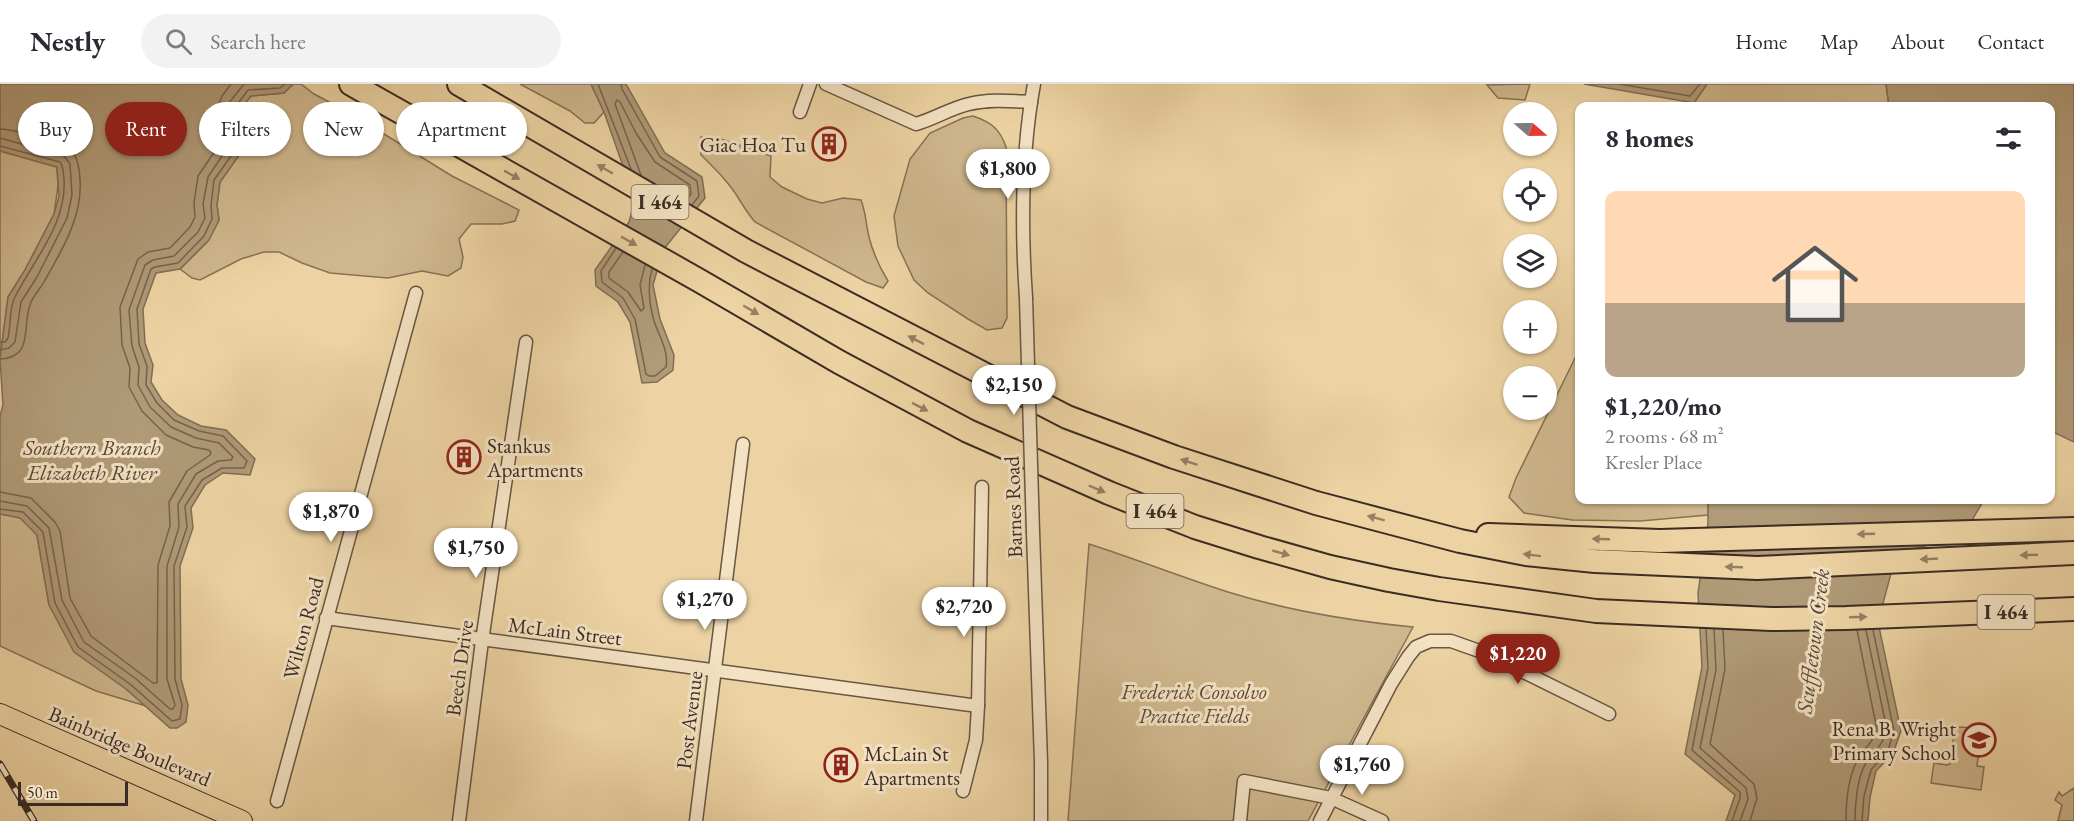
<!DOCTYPE html>
<html lang="en">
<head>
<meta charset="utf-8">
<style>
  :root { --surface:#fff; --page:#f2f2f3; --text:#2b2b33; --muted:#7c7c81; --line:#e1e1e2; --accent:#8f2418 }
  body { margin:0; font-family:"EB Garamond",serif; background:var(--page); color:var(--text); height:100vh; display:flex; flex-direction:column; font-size:22px; white-space:nowrap }
  * { box-sizing:border-box; margin:0 }
  p { font-size:20px; color:var(--muted) }
  .icon { flex:none; width:33px; height:33px; fill:none; stroke:currentColor; stroke-width:2; stroke-linecap:round; stroke-linejoin:round }
  .map { position:relative; flex:1; overflow:hidden }
  .side { position:absolute; left:1575px; top:18px; width:480px; height:402px; display:flex; flex-direction:column; background:var(--surface); border-radius:12px; box-shadow:0 2px 4px #0004 }
  .side>* { flex:none }
  .guide { position:absolute; left:18px; top:18px; width:570px; height:54px; display:flex; gap:12px }
  .needle { width:39px; rotate:110deg }
  .tools { position:absolute; left:1503px; top:18px; display:grid; gap:12px }
  .tools a { display:grid; place-items:center; width:54px; height:54px; border-radius:50%; background:var(--surface); box-shadow:0 2px 4px #0004; font-size:30px }
  .scale { position:absolute; left:18px; bottom:15px; width:110px; box-sizing:border-box; padding-left:6px; border:3px solid #3b2c23; border-top:0; font-size:16px; line-height:21px; white-space:nowrap; color:#3b2c23; -webkit-text-stroke:4px #f3e2c3; paint-order:stroke }
  .price { position:absolute; translate:-50% -51px; padding:0 14px; border-radius:21px; background:#fff; color:#222; font-size:20px; line-height:39px; filter:drop-shadow(0 2px 3px #0008) }
  .price::after { content:''; position:absolute; left:50%; top:36px; width:18px; height:14px; margin-left:-9px; background:inherit; clip-path:polygon(0 0,100% 0,50% 100%) }
  .price.active { background:var(--accent); color:#fff }
  ul { padding:0; list-style:none }
  li { display:grid; align-content:center; gap:12px; height:318px; padding:0 30px }
  li span { display:grid; place-items:center; height:186px; border-radius:12px; color:#555 }
  li>.icon { margin-inline-start:auto }
  span .icon { width:108px; height:108px; fill:#fffc; stroke-width:1 }
  li b { font-size:26px }
  h2 { display:flex; justify-content:space-between; align-items:center; height:72px; padding:0 30px; font-size:26px }
  .chip { padding:0 21px; border-radius:27px; background:var(--surface); box-shadow:0 2px 4px #0004; font-size:21px; line-height:54px }
  .chip.active { background:var(--accent); color:#fff }
  header { display:flex; align-items:center; gap:36px; box-sizing:border-box; height:84px; padding:0 30px; background:var(--surface); border-bottom:2px solid var(--line) }
  header strong { font-size:28px }
  nav { display:flex; gap:33px; margin-inline-start:auto; font-size:21px }
  .search { width:420px; height:54px; background:var(--page); display:flex; align-items:center; gap:15px; box-sizing:border-box; padding:0 21px; border-radius:33px; color:var(--muted); font-size:22px }
  .map>svg:first-child { display:block }
</style>
</head>
<body>
<header>
<strong>Nestly</strong>
<div class="search"><svg class="icon" aria-label="search" viewBox="0 0 24 24"><circle cx="10" cy="10" r="6"/><path d="M15 15l6 6"/></svg>Search here</div>
<nav><a>Home</a><a>Map</a><a>About</a><a>Contact</a></nav>
</header>
<div class="map">
<svg width="2074" height="737" viewBox="0 0 2074 737">
  <rect width="100%" height="100%" fill="#edd3a3"/>
  <filter id="stains"><feTurbulence type="fractalNoise" baseFrequency=".00333" numOctaves="4"/><feColorMatrix values="0 0 0 0 .2 0 0 0 0 .09 0 0 0 0 .02 0 0 0 .5 -.17"/></filter>
  <radialGradient id="worn" r=".72"><stop offset=".6" stop-color="#630" stop-opacity="0"/><stop offset="1" stop-color="#630" stop-opacity=".3"/></radialGradient>
  <g fill="#cfb78d" stroke="#857258" stroke-width="1.5">
    <polygon points="293,0 301,0 314,10 350,29 452,92 519,126 515,137 502,140 471,140 459,155 463,173 461,184 448,192 422,187 388,194 330,189 302,179 279,168 264,168 241,175 200,196 192,194 180,185 206,159 219,136 217,121 220,98 242,67 239,37 241,24 251,12 284,9"/>
    <polygon points="520,0 591,0 604,28 594,39 585,39 570,27"/>
    <polygon points="1530,0 1525,16 1498,14 1487,1"/>
    <polygon points="1707,0 1886,0 1889,22 1696,22 1694,19"/>
    <path d="M973 32C991 38 1000 45 1006 63L1007 234 1002 244 987 246 968 235 928 209 914 196 898 162 894 132 910 75 930 49 963 34Z"/>
    <path d="M701 53 718 54 771 72 770 93 782 103 807 115 822 119 843 114 861 116C866 129 866 141 869 153 873 169 880 184 888 197L883 204 866 198 755 138C748 130 744 123 739 115 729 98 714 84 701 71Z"/>
    <polygon points="0,67 57,83 58,102 54,130 25,186 8,213 0,275"/>
    <polygon points="1579,266 1580,416 1708,416 1708,431 1640,437 1572,436 1524,429 1509,413 1516,394"/>
    <polygon points="0,430 20,433 37,451 49,521 126,605 146,622 96,607 0,562"/>
    <path d="M1089 460C1136 475 1181 493 1228 508 1289 527 1351 537 1413 543L1308 737H1068Z"/>
    <polygon points="1955,643 1982,644 1977,682 1984,683 1981,706 1931,699 1934,679 1947,681 1950,680"/>
    <polygon points="2074,704 2074,737 2058,737 2062,721 2055,716 2059,708 2062,712"/>
  </g>
  <g fill="#b09a77" stroke="#816e55" stroke-width="1.5">
    <polygon points="0,0 293,0 284,9 251,12 241,24 239,37 242,67 220,98 217,121 219,136 209,156 180,185 156,189 143,225 145,259 153,281 151,298 162,316 178,331 201,342 226,346 255,375 250,391 223,389 205,401 191,424 193,444 180,482 181,595 188,621 186,638 177,644 170,644 126,605 74,568 49,521 37,451 20,434 0,430 0,332 3,321 0,275 8,213 25,186 54,130 59,112 57,83 0,67"/>
    <polygon points="591,0 626,0 665,69 702,93 705,114 663,166 653,201 660,235 674,271 673,286 657,298 642,299 630,238 618,218 596,202 595,186 629,138 635,116 604,28"/>
    <polygon points="1584,0 1707,0 1694,19"/>
    <polygon points="1886,0 2074,0 2074,358 2051,347 2050,22 1889,22"/>
    <polygon points="1708,416 1984,416 1963,451 1907,467 1893,482 1878,538 1901,647 1893,669 1876,687 1870,713 1868,737 1726,737 1735,711 1685,670 1702,583 1698,509 1708,439"/>
  </g>
  <g fill="none" stroke-linecap="round" stroke-linejoin="round">
    <g stroke="#76634d" stroke-width="1.5">
      <polyline points="598,0 631,85"/>
      <polyline points="621,0 622,5 660,73 697,97 699,112 692,121"/>
      <polyline points="1619,0 1690,12 1700,0"/>
      <path d="M0 45C15 45 30 52 45 56 72 63 78 66 80 95 83 132 62 166 44 198 40 205 32 213 30 221 22 242 34 274 0 275"/>
      <polyline points="0,54 64,72 70,80 72,111 67,134 37,193 21,218 15,258 9,264 0,266"/>
      <path d="M0 62 60 78C64 83 63 89 64 95 67 140 34 175 15 213 9 224 11 241 8 254L5 258H0"/>
      <polyline points="641,91 615,20 617,16 620,18 636,49 655,78 690,101 691,110 685,117"/>
      <path d="M616 164 601 187 602 198 623 214 635 235 646 290 649 292H655L666 283C669 267 659 252 654 237 649 219 647 202 652 185"/>
      <polyline points="623,168 609,188 609,194 628,208 641,227 644,224 640,201 645,181"/>
      <polyline points="0,408 31,414 55,438 60,447 70,514 91,552 153,599 157,599 158,481 170,442 169,418 187,387 210,371 211,369 209,366 193,363 166,351 142,327 129,303 130,284 122,261 120,223 138,175 148,168 170,164 190,143 195,133 194,119 198,92 219,61 217,37 219,20 222,12 231,0"/>
      <polyline points="0,417 27,422 49,444 62,516 84,558 135,594 170,625 173,625 175,621 167,595 167,482 179,443 178,420 196,390 218,377 231,376 233,373 219,359 196,354 171,343 150,323 138,301 139,283 132,262 129,226 145,181 153,176 174,172 198,148 205,134 203,120 208,93 228,63 226,37 228,20 244,0"/>
      <polyline points="0,425 23,428 43,448 55,519 78,563 130,600 172,637 180,635 182,621 175,595 174,482 187,443 185,422 202,396 222,384 244,384 247,377 223,352 199,347 174,336 157,319 146,301 147,282 139,260 137,225 151,185 155,183 178,179 204,152 212,135 211,121 214,96 236,65 233,37 236,22 248,6 280,4 285,0"/>
      <polyline points="1706,545 1708,584 1692,666 1740,708 1740,714 1732,737"/>
      <polyline points="1714,545 1716,586 1700,664 1746,704 1748,715 1740,737"/>
      <polyline points="1723,546 1725,585 1710,660 1754,700 1757,714 1750,737"/>
      <path d="M1846 737C1846 718 1848 694 1857 677 1863 665 1873 659 1877 646L1857 546"/>
      <path d="M1855 737C1855 721 1857 693 1866 679 1875 666 1881 664 1887 646L1866 546"/>
      <polyline points="1862,737 1864,712 1871,686 1888,666 1894,647 1873,546"/>
    </g>
    <g stroke="#685643" stroke-width="15">
      <g id="minor">
        <path d="M826 0 916 40C934 35 951 24 969 20 990 15 1010 17 1031 18"/>
        <polyline points="800,28 810,0"/>
        <path d="M1026 214C1021 142 1021 71 1034 0"/>
        <polyline points="1033,448 1041,678 1041,737"/>
        <polyline points="326,534 978,622"/>
        <polyline points="963,707 976,656 978,622 982,403"/>
        <polyline points="277,717 416,209"/>
        <polyline points="459,737 482,557 526,258"/>
        <polyline points="696,737 743,360"/>
        <polyline points="1240,737 1244,697 1331,714 1382,737"/>
        <polyline points="1320,737 1391,600 1408,573 1416,563 1430,557 1451,557 1485,569 1609,630"/>
      </g>
    </g>
    <g stroke="#3b2c23" stroke-width="22">
      <polyline id="primary" points="0,630 242,737"/>
    </g>
    <g stroke="#3b2c23" stroke-width="26">
      <g id="motorway">
        <polyline points="351,0 700,197 839,278 968,347 1109,409 1195,443 1259,463 1330,483 1389,496 1439,505 1596,527 1771,535 1846,534 2074,525"/>
        <polyline points="459,0 746,167 1067,333 1174,373 1316,419 1460,457 1526,470 1595,477 1757,484 2074,469"/>
        <polyline points="1488,451 1660,457 2074,445"/>
      </g>
    </g>
    <use href="#minor" stroke="#f3e2c3" stroke-width="12"/>
    <use href="#primary" stroke="#edd3a3" stroke-width="20"/>
    <use href="#motorway" stroke="#edd3a3" stroke-width="22"/>
    <g stroke="#3b2c23" stroke-width="7">
      <polyline id="rail" points="0,680 34,737"/>
    </g>
    <use href="#rail" stroke="#f3e2c3" stroke-width="4.5" stroke-dasharray="14" stroke-linecap="butt"/>
    <g stroke="#685643" stroke-width="15" stroke-linecap="butt">
      <polyline id="minor-bridge" points="1026,214 1033,448"/>
    </g>
    <use href="#minor-bridge" stroke="#f3e2c3" stroke-width="12"/>
  </g>
  <defs><path id="oneway-solid" d="M-6-.8H1V-3.2L6.5 0L1 3.2V.8H-6Z" transform="scale(1.5)"/></defs>
  <g fill="#948063">
    <use href="#oneway-solid" transform="translate(605 85) rotate(-150)"/>
    <use href="#oneway-solid" transform="translate(512 91) rotate(29)"/>
    <use href="#oneway-solid" transform="translate(629 157) rotate(29)"/>
    <use href="#oneway-solid" transform="translate(751 226) rotate(30)"/>
    <use href="#oneway-solid" transform="translate(916 256) rotate(-153)"/>
    <use href="#oneway-solid" transform="translate(920 323) rotate(27)"/>
    <use href="#oneway-solid" transform="translate(1189 378) rotate(-162)"/>
    <use href="#oneway-solid" transform="translate(1097 405) rotate(23)"/>
    <use href="#oneway-solid" transform="translate(1376 434) rotate(-165)"/>
    <use href="#oneway-solid" transform="translate(1866 450) rotate(178)"/>
    <use href="#oneway-solid" transform="translate(1601 455) rotate(-178)"/>
    <use href="#oneway-solid" transform="translate(1281 469) rotate(16)"/>
    <use href="#oneway-solid" transform="translate(1532 471) rotate(-173)"/>
    <use href="#oneway-solid" transform="translate(2029 471) rotate(178)"/>
    <use href="#oneway-solid" transform="translate(1929 475) rotate(177)"/>
    <use href="#oneway-solid" transform="translate(1734 483) rotate(-178)"/>
    <use href="#oneway-solid" transform="translate(1858 533) rotate(-2)"/>
  </g>
  <defs>
    <g id="building-ring" transform="scale(1.725)"><circle r="9.5" fill="#f3e2c3" stroke="#8f2418" stroke-width="1.5"/><path d="M-4-6H4V6H1V3H-1V6H-4ZM-2.5-4.3h1.7v1.8h-1.7ZM.8-4.3h1.7v1.8H.8ZM-2.5-1h1.7V.8h-1.7ZM.8-1h1.7V.8H.8Z" fill="#8f2418"/></g>
    <g id="school-ring" transform="scale(1.725)"><circle r="9.5" fill="#f3e2c3" stroke="#8f2418" stroke-width="1.5"/><path d="M0-5L7-2L0 1L-7-2ZM-4 1L0 2.5L4 1V4Q0 6-4 4Z" fill="#8f2418"/></g>
  </defs>
  <g fill-rule="evenodd">
    <use href="#building-ring" x="829" y="60"/>
    <use href="#building-ring" x="464" y="373"/>
    <use href="#school-ring" x="1979" y="656"/>
    <use href="#building-ring" x="841" y="681"/>
  </g>
  <g text-anchor="middle" dominant-baseline="central" stroke-width="6" stroke-linejoin="round" paint-order="stroke">
    <g fill="#f3e2c3" stroke="#726353" stroke-width="1.5">
      <rect x="631.5" y="101" width="57" height="34" rx="4.5"/>
      <rect x="1126.5" y="410" width="57" height="34" rx="4.5"/>
      <rect x="1977.5" y="511" width="57" height="34" rx="4.5"/>
    </g>
    <g font-size="20" font-weight="bold" fill="#3b2c23">
      <text x="660" y="118">I 464</text>
      <text x="1155" y="427">I 464</text>
      <text x="2006" y="528">I 464</text>
    </g>
    <g font-size="21" fill="#3b2c23" stroke="#f3e2c3" text-anchor="end">
      <text x="806" y="60">Giac Hoa Tu</text>
      <text x="487" y="361" text-anchor="start">Stankus<tspan x="487" dy="24">Apartments</tspan></text>
      <text x="1956" y="644">Rena B. Wright<tspan x="1956" dy="24">Primary School</tspan></text>
      <text x="864" y="669" text-anchor="start">McLain St<tspan x="864" dy="24">Apartments</tspan></text>
    </g>
    <g font-size="21" fill="#3b2c23" stroke="#f3e2c3">
      <text transform="translate(1013 423) rotate(-92)">Barnes Road</text>
      <text transform="translate(303 544) rotate(-75)">Wilton Road</text>
      <text transform="translate(565 547) rotate(7)">McLain Street</text>
      <text transform="translate(459 584) rotate(-82)">Beech Drive</text>
      <text transform="translate(689 636) rotate(-83)">Post Avenue</text>
      <text transform="translate(130 662) rotate(23)">Bainbridge Boulevard</text>
    </g>
    <g font-size="21" font-style="italic" fill="#594838" stroke="#f3e2c3">
      <text x="1194" y="607">Frederick Consolvo<tspan x="1194" dy="24">Practice Fields</tspan></text>
    </g>
    <g font-size="22" font-style="italic" fill="#584838" stroke="#f3e2c3">
      <text x="92" y="363">Southern Branch<tspan x="92" dy="25">Elizabeth River</tspan></text>
      <text transform="translate(1813 557) rotate(-83)">Scuffletown Creek</text>
    </g>
  </g>
  <rect width="100%" height="100%" filter="url(#stains)"/>
  <rect width="100%" height="100%" fill="url(#worn)"/>
</svg>
<div class="tools">
<a><svg class="needle" viewBox="-14 -14 28 28"><path d="M0-13l5 13h-10z" fill="#e53935"/><path d="M0 13l5-13h-10z" fill="#7c7c81"/></svg></a>
<a><svg class="icon" aria-label="locate" viewBox="0 0 24 24"><circle cx="12" cy="12" r="6"/><path d="M12 2v4M12 18v4M2 12h4M18 12h4"/></svg></a>
<a><svg class="icon" aria-label="layers" viewBox="0 0 24 24"><path d="M12 4l9 5-9 5-9-5zM3 14l9 5 9-5"/></svg></a>
<a>+</a>
<a>−</a>
</div>
<div class="scale">50 m</div>
<b class="price" style="left:1008px;top:116px">$1,800</b>
<b class="price" style="left:1014px;top:332px">$2,150</b>
<b class="price" style="left:331px;top:459px">$1,870</b>
<b class="price" style="left:476px;top:495px">$1,750</b>
<b class="price" style="left:705px;top:547px">$1,270</b>
<b class="price" style="left:964px;top:554px">$2,720</b>
<b class="price active" style="left:1518px;top:601px">$1,220</b>
<b class="price" style="left:1362px;top:712px">$1,760</b>
<div class="guide">
<a class="chip">Buy</a>
<a class="chip active">Rent</a>
<a class="chip">Filters</a>
<a class="chip">New</a>
<a class="chip">Apartment</a>
</div>
<section class="side">
<h2>8 homes<svg class="icon" aria-label="filters" viewBox="0 0 24 24"><path d="M4 7h16M4 17h16"/><circle cx="9" cy="7" r="2"/><circle cx="15" cy="17" r="2"/></svg></h2>
<ul>
<li><span style="background:linear-gradient(#ffd9b3 60%,#b9a48a 0)"><svg class="icon" aria-label="home" viewBox="0 0 24 24"><path d="M3 11l9-7 9 7M6 9v11h12V9"/></svg></span><div><b>$1,220/mo</b><p>2 rooms · 68 m²</p><p>Kresler Place</p></div></li>
</ul>
</section>
</div>
</body>
</html>
